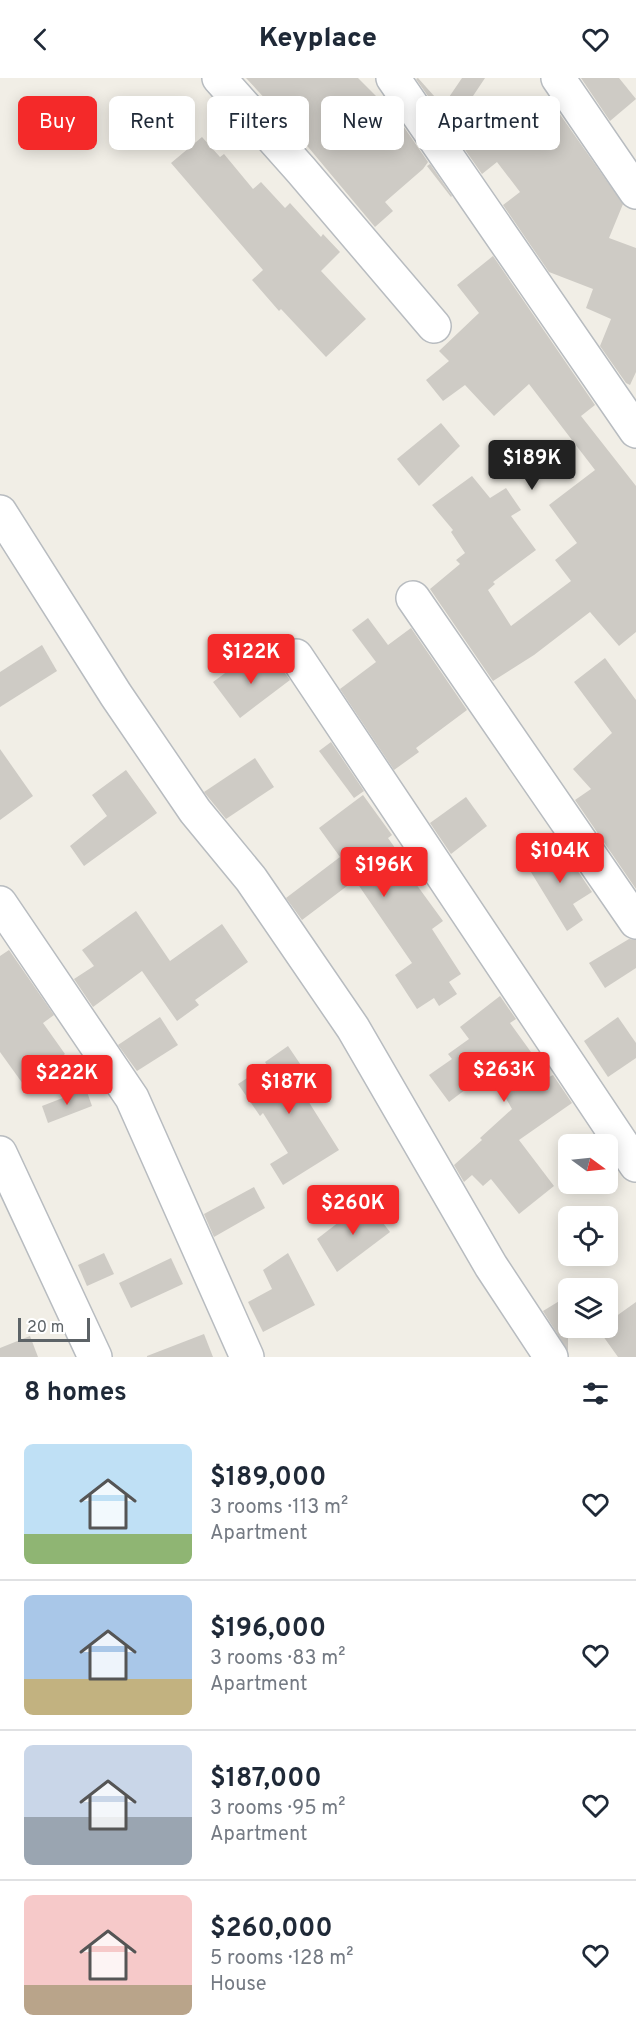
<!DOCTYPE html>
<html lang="en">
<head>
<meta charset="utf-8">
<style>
  :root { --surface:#fff; --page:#f6f6f7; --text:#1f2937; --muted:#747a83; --line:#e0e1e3; --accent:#f42929 }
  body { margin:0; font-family:Overpass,sans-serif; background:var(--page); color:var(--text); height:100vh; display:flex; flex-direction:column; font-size:22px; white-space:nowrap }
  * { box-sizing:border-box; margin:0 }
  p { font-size:20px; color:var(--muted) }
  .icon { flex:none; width:33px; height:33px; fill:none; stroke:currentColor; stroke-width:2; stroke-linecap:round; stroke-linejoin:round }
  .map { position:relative; height:1279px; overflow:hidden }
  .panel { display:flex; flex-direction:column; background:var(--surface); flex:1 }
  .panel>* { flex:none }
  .guide { position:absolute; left:18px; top:18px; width:600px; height:54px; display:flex; gap:12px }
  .needle { width:39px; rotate:105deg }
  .buttons { position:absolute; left:558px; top:1056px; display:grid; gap:12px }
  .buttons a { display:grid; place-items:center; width:60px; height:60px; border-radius:9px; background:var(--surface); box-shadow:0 3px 15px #0003; font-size:30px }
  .scale { position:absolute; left:18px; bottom:15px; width:72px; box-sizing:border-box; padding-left:6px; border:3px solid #5d6367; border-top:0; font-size:16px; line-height:21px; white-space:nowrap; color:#5d6367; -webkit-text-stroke:4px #fff; paint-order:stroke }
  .price { position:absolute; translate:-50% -51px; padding:0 14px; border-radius:6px; background:var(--accent); color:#fff; font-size:20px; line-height:39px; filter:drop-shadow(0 2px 3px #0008) }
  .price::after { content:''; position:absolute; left:50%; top:36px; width:18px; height:14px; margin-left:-9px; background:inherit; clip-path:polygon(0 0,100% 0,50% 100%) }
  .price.on { background:#222; color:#fff }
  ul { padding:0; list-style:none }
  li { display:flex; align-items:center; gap:18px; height:150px; padding:0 24px }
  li+li { border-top:2px solid var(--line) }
  li span { display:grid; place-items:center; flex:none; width:168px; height:120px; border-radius:9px; color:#555 }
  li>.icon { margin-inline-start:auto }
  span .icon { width:72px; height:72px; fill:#fffc; stroke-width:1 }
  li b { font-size:26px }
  h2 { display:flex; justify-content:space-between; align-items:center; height:72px; padding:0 24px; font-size:26px }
  .pill { padding:0 21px; border-radius:9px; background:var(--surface); box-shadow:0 3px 15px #0003; font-size:21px; line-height:54px }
  .pill.on { background:var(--accent); color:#fff }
  header { display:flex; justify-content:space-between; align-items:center; height:78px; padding:0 24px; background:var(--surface); font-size:27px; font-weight:800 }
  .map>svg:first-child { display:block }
</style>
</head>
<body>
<header><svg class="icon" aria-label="back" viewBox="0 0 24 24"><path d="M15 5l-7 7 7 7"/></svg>Keyplace<svg class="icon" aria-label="heart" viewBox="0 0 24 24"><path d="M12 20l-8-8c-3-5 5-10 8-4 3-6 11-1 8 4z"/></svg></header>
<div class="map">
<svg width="636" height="1279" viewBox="0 0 636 1279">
  <rect width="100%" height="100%" fill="#f1eee6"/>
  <g fill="#cecbc5">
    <polygon points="246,0 358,0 386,28 388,26 428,84 423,91 385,124 393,133 375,149 293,51 291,53 268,27 270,26"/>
    <polygon points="418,0 443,28 462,0 485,0 451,51 416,1"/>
    <polygon points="581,0 619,0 636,21 610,43"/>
    <polygon points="547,18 623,126 609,160 636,170 636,294 630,307 626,305 600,268 611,241 586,230 593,211 549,194 503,127 520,114 497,84 482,96 461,66 508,36 510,39"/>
    <polygon points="202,59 220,79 224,76 253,111 261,104 285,130 290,125 321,159 323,156 340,174 321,193 366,241 326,279 281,231 279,233 252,202 263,192 171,85"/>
    <polygon points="430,86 452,118 451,119 427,88"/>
    <polygon points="493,178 595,327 581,338 636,408 636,554 619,568 590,534 534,577 493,603 430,511 460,486 456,482 465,475 451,454 453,452 432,427 472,398 490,420 506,410 521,432 511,438 536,472 493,504 495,506 488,512 511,548 571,503 555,482 577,465 549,427 595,392 529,306 494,338 465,307 443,323 426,302 449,283 439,273 479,235 457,207"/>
    <polygon points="441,345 460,368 419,408 397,381"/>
    <polygon points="368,540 388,567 411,550 467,632 416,670 419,674 394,692 340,611 376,584 352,552"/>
    <polygon points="42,567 57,593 0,629 0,594"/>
    <polygon points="278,575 280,588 290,602 240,640 213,604 240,584 249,596"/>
    <polygon points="605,580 636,622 636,811 575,722 591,711 573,691 612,655 574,604"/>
    <polygon points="331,664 364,713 354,720 319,673"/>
    <polygon points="0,671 33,718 0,742"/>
    <polygon points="255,680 274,709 226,741 204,714"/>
    <polygon points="126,692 157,735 84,788 70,768 107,738 92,717"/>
    <polygon points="363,717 392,757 388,760 419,804 416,806 443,843 432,851 461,896 449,904 457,916 439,928 434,920 417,931 395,897 412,885 355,802 302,842 286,820 340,779 319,750"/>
    <polygon points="466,719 487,748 451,776 430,745"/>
    <polygon points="558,764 592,814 573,826 583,842 567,853 526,786"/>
    <polygon points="136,833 170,883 222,846 248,884 195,922 199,927 177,943 142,893 93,929 74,901 94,888 82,872"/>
    <polygon points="629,861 636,862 636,890 605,910 589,885"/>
    <polygon points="9,872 54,937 43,945 65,976 23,1006 0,974 0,878"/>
    <polygon points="500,918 516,941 510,945 549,999 553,997 572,1025 519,1062 554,1108 519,1136 491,1101 483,1108 472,1097 464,1104 454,1087 482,1062 480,1060 512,1031 490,993 449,1024 429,997 452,981 448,976 469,961 460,949"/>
    <polygon points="160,939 178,967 137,993 118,967"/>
    <polygon points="618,939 636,965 636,980 608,999 584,963"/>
    <polygon points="288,968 311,1002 300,1010 339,1072 283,1107 270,1086 288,1075 263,1035 260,1038 238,1006 267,987 265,984"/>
    <polygon points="86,1011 92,1028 48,1045 42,1028"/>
    <polygon points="254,1109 265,1130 214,1159 204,1136"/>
    <polygon points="366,1123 390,1154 337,1194 317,1161"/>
    <polygon points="104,1175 114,1196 87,1208 78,1187"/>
    <polygon points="288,1175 315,1227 263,1254 248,1224 272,1211 263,1192"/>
    <polygon points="171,1180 183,1206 131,1230 119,1205"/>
    <polygon points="561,1222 568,1233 568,1273 543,1233"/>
    <polygon points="636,1224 636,1279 618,1279 598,1251 608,1250 608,1244"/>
    <polygon points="204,1256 213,1279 147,1279 147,1278"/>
    <polygon points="30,1258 38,1279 0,1279 0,1270"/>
  </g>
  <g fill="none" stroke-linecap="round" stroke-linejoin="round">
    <g stroke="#b8bcc0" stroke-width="36">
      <g id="minor">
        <polyline points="219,0 301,92 434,248"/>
        <polyline points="393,0 636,353"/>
        <polyline points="558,0 636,114"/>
        <polyline points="0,434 116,617 195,733 251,801 353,950 491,1188 551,1279"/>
        <polyline points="413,520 636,844"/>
        <polyline points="296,578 636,1087"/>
        <polyline points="0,825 132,1020 247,1279"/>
        <polyline points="0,1075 95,1279"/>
      </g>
    </g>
    <use href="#minor" stroke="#fff" stroke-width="33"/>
  </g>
</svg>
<div class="buttons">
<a><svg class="needle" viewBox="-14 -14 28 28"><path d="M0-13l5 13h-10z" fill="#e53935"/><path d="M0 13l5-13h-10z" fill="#747a83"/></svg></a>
<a><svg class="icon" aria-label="locate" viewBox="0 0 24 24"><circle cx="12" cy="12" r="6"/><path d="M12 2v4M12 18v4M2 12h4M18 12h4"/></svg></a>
<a><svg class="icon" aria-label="layers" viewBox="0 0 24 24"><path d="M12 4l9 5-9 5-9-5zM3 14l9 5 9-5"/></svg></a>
</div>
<div class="scale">20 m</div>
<b class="price on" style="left:532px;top:413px">$189K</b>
<b class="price" style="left:251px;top:607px">$122K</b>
<b class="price" style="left:560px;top:806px">$104K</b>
<b class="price" style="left:384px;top:820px">$196K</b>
<b class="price" style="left:504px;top:1025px">$263K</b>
<b class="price" style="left:67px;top:1028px">$222K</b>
<b class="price" style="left:289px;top:1037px">$187K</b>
<b class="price" style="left:353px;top:1158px">$260K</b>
<div class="guide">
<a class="pill on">Buy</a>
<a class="pill">Rent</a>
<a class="pill">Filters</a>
<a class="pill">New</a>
<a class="pill">Apartment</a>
</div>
</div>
<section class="panel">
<h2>8 homes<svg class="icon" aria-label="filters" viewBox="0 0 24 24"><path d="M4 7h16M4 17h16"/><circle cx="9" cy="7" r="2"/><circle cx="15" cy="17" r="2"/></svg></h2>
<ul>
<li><span style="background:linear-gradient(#bfe0f5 75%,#8fb573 0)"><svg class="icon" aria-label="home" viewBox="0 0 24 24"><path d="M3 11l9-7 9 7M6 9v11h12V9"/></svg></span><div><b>$189,000</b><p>3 rooms · 113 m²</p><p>Apartment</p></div><svg class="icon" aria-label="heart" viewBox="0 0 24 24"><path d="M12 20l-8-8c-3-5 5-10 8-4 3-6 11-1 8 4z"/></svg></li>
<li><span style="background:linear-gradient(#a9c7e8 70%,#c2b280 0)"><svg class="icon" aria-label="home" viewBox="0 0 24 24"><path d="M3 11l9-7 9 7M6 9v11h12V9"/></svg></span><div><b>$196,000</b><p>3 rooms · 83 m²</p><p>Apartment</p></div><svg class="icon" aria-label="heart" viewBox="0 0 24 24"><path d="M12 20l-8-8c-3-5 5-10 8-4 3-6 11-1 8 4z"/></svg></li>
<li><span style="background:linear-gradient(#c9d6e8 60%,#9aa5b1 0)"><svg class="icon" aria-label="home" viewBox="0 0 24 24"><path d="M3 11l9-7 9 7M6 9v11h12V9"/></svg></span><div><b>$187,000</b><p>3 rooms · 95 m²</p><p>Apartment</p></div><svg class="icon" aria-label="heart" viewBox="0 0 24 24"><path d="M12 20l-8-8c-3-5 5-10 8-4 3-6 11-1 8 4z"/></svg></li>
<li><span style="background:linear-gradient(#f6c9c9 75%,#b9a48a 0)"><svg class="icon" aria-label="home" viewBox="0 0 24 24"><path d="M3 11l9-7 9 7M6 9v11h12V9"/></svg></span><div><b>$260,000</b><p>5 rooms · 128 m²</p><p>House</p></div><svg class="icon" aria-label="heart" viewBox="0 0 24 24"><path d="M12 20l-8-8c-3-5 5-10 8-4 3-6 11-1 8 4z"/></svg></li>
</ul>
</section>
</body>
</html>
